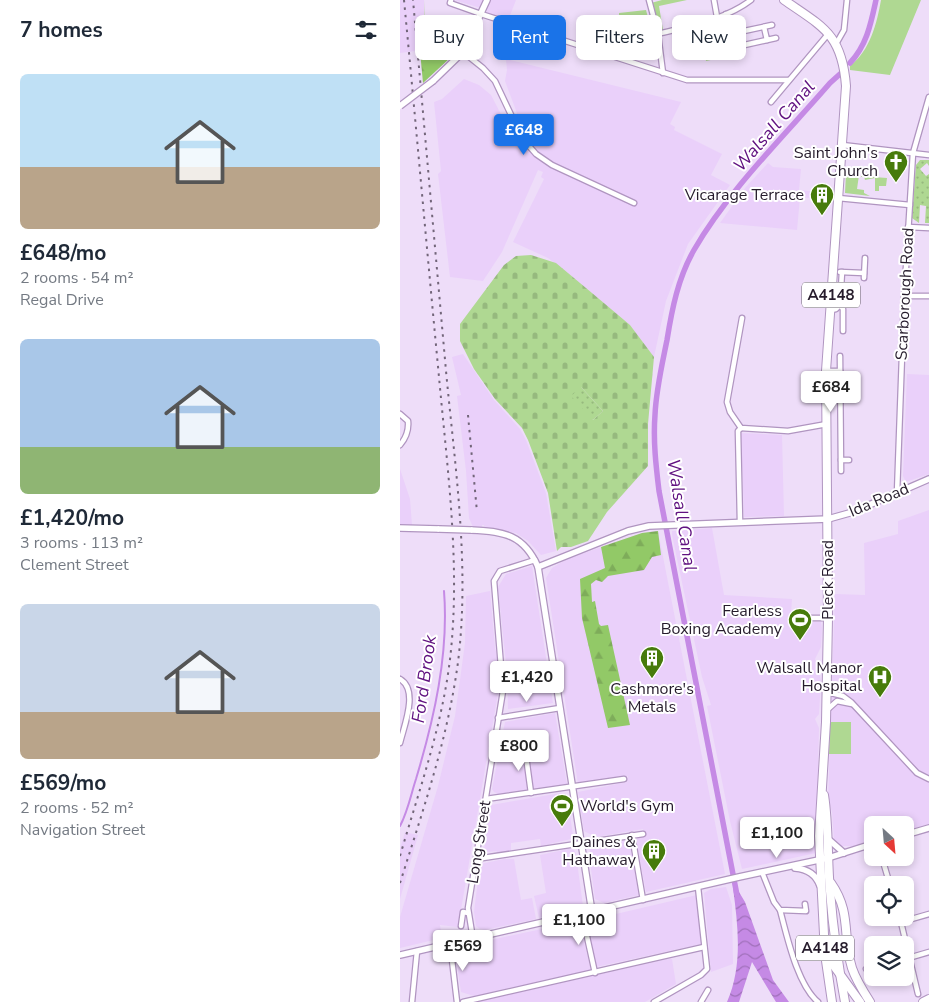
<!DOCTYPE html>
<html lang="en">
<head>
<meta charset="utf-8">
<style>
  :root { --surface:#fff; --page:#f2f2f3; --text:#1f2937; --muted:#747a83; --accent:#1a73e8 }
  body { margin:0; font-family:"Nunito Sans",sans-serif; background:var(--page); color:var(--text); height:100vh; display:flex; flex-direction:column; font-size:19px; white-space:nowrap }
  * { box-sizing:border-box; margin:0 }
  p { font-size:16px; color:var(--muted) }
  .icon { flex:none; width:28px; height:28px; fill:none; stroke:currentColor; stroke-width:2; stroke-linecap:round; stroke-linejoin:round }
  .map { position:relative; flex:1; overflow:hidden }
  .sheet { display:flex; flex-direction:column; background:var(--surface); width:400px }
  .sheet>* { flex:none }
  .banner { position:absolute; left:15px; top:15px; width:439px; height:45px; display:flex; gap:10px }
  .needle { width:32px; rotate:154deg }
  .controls { position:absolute; left:464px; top:816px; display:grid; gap:10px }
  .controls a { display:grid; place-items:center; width:50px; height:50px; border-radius:8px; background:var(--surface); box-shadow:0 2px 8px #0003; font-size:25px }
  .price { position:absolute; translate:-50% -42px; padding:0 11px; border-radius:5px; background:#fff; color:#222; font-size:16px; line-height:32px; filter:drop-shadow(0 1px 2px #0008) }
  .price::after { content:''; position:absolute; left:50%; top:30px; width:15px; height:11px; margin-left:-8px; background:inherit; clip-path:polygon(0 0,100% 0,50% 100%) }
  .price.on { background:var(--accent); color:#fff }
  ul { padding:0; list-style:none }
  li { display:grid; align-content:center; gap:10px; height:265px; padding:0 20px }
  li span { display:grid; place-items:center; height:155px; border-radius:8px; color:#555 }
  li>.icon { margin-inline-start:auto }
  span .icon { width:90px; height:90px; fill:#fffc; stroke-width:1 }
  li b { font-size:21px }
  h2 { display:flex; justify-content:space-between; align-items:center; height:60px; padding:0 20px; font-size:21px }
  .pill { padding:0 18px; border-radius:8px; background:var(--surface); box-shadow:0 2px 8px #0003; font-size:18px; line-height:45px }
  .pill.on { background:var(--accent); color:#fff }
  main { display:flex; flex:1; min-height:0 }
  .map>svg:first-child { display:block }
</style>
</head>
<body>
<main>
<section class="sheet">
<h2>7 homes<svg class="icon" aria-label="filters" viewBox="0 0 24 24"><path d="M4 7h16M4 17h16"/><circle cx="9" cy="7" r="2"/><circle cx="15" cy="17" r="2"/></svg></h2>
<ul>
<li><span style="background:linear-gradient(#bfe0f5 60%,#b9a48a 0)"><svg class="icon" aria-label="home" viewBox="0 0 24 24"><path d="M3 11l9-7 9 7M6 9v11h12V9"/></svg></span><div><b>£648/mo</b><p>2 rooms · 54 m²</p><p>Regal Drive</p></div></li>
<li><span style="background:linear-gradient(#a9c7e8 70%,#8fb573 0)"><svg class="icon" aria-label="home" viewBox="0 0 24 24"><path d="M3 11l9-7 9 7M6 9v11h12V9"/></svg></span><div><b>£1,420/mo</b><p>3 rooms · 113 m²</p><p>Clement Street</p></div></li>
<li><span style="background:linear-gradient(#c9d6e8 70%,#b9a48a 0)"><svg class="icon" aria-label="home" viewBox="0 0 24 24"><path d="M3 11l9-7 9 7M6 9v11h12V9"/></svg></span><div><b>£569/mo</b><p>2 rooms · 52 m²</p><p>Navigation Street</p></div></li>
</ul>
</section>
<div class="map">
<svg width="529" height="1002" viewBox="0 0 529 1002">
  <defs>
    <pattern id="forest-firs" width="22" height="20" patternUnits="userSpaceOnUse" patternTransform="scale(1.25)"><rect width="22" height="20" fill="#92c967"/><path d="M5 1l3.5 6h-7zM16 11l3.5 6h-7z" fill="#7eac5a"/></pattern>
    <pattern id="cemetery-stones" width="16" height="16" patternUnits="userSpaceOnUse" patternTransform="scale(1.25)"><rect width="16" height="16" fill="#afd892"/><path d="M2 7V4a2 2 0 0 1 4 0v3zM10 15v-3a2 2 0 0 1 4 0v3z" fill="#96b97e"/></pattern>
    <pattern id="garden-dots" width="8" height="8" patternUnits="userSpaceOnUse" patternTransform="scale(1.25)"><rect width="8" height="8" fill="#afd892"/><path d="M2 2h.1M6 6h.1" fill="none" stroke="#96b97e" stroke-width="1.8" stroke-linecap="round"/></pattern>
    <pattern id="water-waves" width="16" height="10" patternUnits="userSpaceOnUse" patternTransform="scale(1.25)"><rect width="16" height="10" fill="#c58ae5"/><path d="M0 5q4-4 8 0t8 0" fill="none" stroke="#a070ba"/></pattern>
  </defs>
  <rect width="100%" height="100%" fill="#eeddf9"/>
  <g fill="#ead0fa">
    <polygon points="0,0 24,0 24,50 0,53"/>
    <polygon points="54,0 116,0 106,26 84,18 87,10"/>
    <polygon points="106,59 281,102 270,124 275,127 274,130 322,154 311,175 330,185 288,244 266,301 254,357 230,325 165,271 148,258 113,242 144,179 141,177 143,172 138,170 102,252 83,281 50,277 38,174 41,171 34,102 42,99 64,79 79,85 91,95 105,122 118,116 105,81 107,70"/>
    <polygon points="368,163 373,167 401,169 399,190 430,193 430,200 400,197 397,230 320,223 345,188"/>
    <polygon points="63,354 94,400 120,429 126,440 146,493 156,551 141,555 128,541 116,533 85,528 84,525 82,525 82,528 73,527 69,518 66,471 57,396 61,395 52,357"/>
    <polygon points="507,374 529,375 529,474 506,482 503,476"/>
    <polygon points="341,433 382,435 384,516 344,517"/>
    <polygon points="0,469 10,499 12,525 0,525"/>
    <polygon points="529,510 529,824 505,831 505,825 472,825 472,840 453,846 441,846 434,840 432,812 428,799 435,594 465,595 464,543 498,534 498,521"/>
    <polygon points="312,528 324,595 392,599 391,614 407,614 407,622 421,622 422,628 421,647 415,659 421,680 419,714 415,719 419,728 416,853 342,869 330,821 307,706 311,705 302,677 272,535 272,531"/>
    <polygon points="258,531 325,874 246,892 236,839 244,836 243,829 196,837 184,831 178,792 227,782 228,776 178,784 146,578 152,568 167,559 242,533"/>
    <polygon points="132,566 153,703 108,709 107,673 98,587 106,574"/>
    <polygon points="90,591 95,647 101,676 58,927 40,925 42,938 0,948 0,917 38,786 55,716 65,643 66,596"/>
    <polygon points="155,713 167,784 98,794 94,792 92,789 105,722"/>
    <polygon points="161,793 167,796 173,835 171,839 141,846 140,839 111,843 111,851 96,853 97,851 88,852 84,850 91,805"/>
    <polygon points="5,832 18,835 0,899 0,849"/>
    <polygon points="229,840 239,895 204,903 195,899 189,854 190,849 195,845"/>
    <polygon points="168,849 174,850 176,854 183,906 139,918 134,896 146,893 140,855"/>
    <polygon points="104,859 114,859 121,900 132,898 136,919 85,930 80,929 76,926 74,912 80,864"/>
    <polygon points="326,887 332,905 333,964 311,972 304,893 311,889"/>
    <polygon points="297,895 301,944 196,967 186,921"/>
    <polygon points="179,921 191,970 74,996 61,992 55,953 62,946"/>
    <polygon points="268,959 272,959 276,984 245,1002 76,1002"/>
  </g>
  <g fill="#afd892">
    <polygon points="262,0 287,0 259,6 263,30 258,27 251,3"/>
    <path d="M481 0H521L490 75 450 70V66C470 51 477 23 481 0Z"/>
    <polygon points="246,10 252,33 219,16 219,13"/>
    <polygon points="318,35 320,58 306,61 304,50 313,48 311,36"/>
    <polygon points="446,173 459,175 457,189 464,190 464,193 470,196 445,193"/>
    <polygon points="460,176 487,178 486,186 479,186 479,191 475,191 475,178 465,180 464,176"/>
    <polygon points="430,722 451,722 451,754 429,754"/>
  </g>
  <g fill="url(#forest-firs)">
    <polygon points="24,0 25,53 40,57 58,38 52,31 64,36 50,58 23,83 20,51 24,50"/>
    <polygon points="258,531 261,555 252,557 244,570 208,576 202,582 196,580 191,584 192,602 195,601 199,624 201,626 208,625 230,725 208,728 182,618 180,579 205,568 201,547 242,533"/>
  </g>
  <path fill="url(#cemetery-stones)" fill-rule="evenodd" d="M131 255 156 263 192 293 230 325 254 357 248 424V466L207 512 188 541 171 547H161L157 551 148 493 128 440 122 428 95 399 74 369 60 341V324L104 265 116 256ZM181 387 203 411 193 420Z"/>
  <g fill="url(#garden-dots)">
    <polygon points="520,160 529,160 529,166 527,163 520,169 526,176 529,174 529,223 525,223 526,206 520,205 519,223 512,218 516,165"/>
    <polygon points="181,387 203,411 193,420 171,396"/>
  </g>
  <path fill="url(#water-waves)" d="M336 887 345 902 373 980 389 1002H376L352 962 339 1002H327C343 966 338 926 333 888Z"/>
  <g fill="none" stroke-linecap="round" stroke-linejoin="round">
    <path stroke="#c58ae5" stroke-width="2" d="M0 826C8 811 11 794 16 779 34 719 49 654 44 591"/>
    <g stroke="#c58ae5" stroke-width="5.5">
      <path d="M450 63C467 45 471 23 476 0"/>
      <path d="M337 895 259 491C256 466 253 441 255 415 256 390 262 365 267 340 272 309 278 278 294 250 328 191 385 135 430 83L440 74"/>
    </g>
    <g stroke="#b095c0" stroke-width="7">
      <g id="minor">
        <polyline points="51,0 50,3 81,14 287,80 389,80"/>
        <polyline points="249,0 258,34 263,73"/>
        <polyline points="314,0 317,17"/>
        <polyline points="326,14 330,34 372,25"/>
        <polyline points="364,27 367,40 376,38"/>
        <path d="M258 34C289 26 325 20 351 0"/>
        <polyline points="436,44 444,30 447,0"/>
        <polyline points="322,50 367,40"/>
        <polyline points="63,52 83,68 95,81 122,138 136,154 152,165 234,203"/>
        <polyline points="371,102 429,33"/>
        <polyline points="442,145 529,155"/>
        <polyline points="438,198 510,205"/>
        <polyline points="508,227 529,228"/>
        <polyline points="440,272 464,273"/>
        <polyline points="464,278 465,258"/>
        <polyline points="504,296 529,296"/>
        <polyline points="440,305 443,309 443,331"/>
        <polyline points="431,310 436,309 440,305 442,272"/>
        <polyline points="342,318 327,402 330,412 341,428 388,431 427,424"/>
        <polyline points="440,356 441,471"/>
        <polyline points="426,371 440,371"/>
        <path d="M0 414 8 421C9 431 6 438 0 445"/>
        <polyline points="441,460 449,460"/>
        <polyline points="497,493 504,300 513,153 529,97"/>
        <polyline points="340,522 338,431 341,428"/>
        <polyline points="407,618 428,618"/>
        <path d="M0 679C19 690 4 726 0 743"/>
        <polyline points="427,692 443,696 451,702 517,773 529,779"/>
        <polyline points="427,710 437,701 452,704"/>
        <polyline points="98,718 160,708"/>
        <polyline points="125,749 131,793"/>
        <polyline points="86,799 224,779"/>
        <polyline points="232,835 243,900"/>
        <polyline points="482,858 490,885"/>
        <polyline points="76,859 243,834"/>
        <polyline points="362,872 374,902 380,910 406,911 405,904"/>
        <path d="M380 910C387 936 397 984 418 1002"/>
        <polyline points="182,914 195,973"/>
        <polyline points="500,918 518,994"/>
        <polyline points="501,922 529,914"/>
        <polyline points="61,926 63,912 68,913"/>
        <polyline points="73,939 68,908 103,691 94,581 100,571 135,560"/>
        <polyline points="50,943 57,1002"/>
        <polyline points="505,959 529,952"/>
        <polyline points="466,969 472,967"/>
        <polyline points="12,1002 17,951"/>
        <polyline points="63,1002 304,947"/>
        <polyline points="254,1002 301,975 307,969 298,887"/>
        <polyline points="301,1002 308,990"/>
      </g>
    </g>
    <g stroke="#b095c0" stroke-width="8">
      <g id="tertiary">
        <polyline points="33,81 63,52 87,0"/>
        <polyline points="0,528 39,529"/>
        <path d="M71 530C104 531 124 535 138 567L192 912"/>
        <polyline points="138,567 228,531 249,526 428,519 453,512 529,479"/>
        <polyline points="505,835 529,828"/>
        <polyline points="427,838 444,853"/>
        <path d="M395 868C407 869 416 874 420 886"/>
        <polyline points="0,955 339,877 428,858 472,844"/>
      </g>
    </g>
    <g stroke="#b095c0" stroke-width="10">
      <g id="trunk">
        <path d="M384 0C423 27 442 34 446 86L426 371 428 618 426 722 419 836 425 954 432 1002"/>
        <path d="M424 795C429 827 427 860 430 891 433 928 438 965 445 1002"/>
        <path d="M431 883C452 913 442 936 452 968 456 980 463 991 470 1002"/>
        <polyline points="426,955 460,1002"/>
        <polyline points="523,1002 529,999"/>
      </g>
    </g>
    <use href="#minor" stroke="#fff" stroke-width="4.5"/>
    <use href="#tertiary" stroke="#fff" stroke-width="5.5"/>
    <use href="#trunk" stroke="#fff" stroke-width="8"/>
    <g stroke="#726579" stroke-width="2" stroke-dasharray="2.5 5" stroke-linecap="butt">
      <polyline points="68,415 77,512"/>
      <path d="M0 856C20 787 44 721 51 650 60 560 47 466 39 377 27 251 16 125 4 0"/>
      <path d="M0 883C23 810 48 738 58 662 70 566 55 467 46 371 35 247 24 124 13 0"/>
    </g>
    <g stroke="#b095c0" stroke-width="8" stroke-linecap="butt">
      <g id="tertiary-bridge">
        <polyline points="0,106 33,81"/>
        <polyline points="39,529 71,530"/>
      </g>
    </g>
    <use href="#tertiary-bridge" stroke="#fff" stroke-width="5.5"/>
  </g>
  <defs>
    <g id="church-pin" transform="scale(1.25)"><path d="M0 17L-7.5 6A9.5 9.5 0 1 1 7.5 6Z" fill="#477b0b" stroke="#fff"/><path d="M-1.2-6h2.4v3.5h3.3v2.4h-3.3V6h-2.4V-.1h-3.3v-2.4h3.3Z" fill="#fff"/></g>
    <g id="building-pin" transform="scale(1.25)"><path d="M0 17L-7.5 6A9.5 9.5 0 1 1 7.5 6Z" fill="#477b0b" stroke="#fff"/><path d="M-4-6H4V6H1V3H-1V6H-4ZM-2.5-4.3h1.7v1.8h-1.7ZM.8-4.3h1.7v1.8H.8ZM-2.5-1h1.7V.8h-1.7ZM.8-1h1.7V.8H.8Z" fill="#fff"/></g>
    <g id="stadium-pin" transform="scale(1.25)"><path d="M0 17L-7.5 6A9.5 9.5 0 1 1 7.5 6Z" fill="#477b0b" stroke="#fff"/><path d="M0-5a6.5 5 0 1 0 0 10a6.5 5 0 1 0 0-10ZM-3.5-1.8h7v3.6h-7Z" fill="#fff"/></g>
    <g id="hospital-pin" transform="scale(1.25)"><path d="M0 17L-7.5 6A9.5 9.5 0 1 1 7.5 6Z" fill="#477b0b" stroke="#fff"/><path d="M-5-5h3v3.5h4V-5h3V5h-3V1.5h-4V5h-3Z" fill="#fff"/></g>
  </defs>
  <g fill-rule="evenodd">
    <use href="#church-pin" x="496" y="162"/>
    <use href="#building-pin" x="422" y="195"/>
    <use href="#stadium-pin" x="400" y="620"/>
    <use href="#building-pin" x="252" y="658"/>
    <use href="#hospital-pin" x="480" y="677"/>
    <use href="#stadium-pin" x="162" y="806"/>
    <use href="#building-pin" x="254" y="851"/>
  </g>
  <g text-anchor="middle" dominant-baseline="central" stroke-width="4" stroke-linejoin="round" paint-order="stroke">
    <g fill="#fff" stroke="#67606b" stroke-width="1">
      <rect x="402" y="282.5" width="58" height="25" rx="4"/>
      <rect x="396" y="935.5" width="58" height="25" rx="4"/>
    </g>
    <g font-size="15" font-weight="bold" fill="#261c2c">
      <text x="431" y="295">A4148</text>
      <text x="425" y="948">A4148</text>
    </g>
    <g font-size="16" fill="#261c2c" stroke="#fff" text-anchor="end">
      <text x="478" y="153">Saint John's<tspan x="478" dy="18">Church</tspan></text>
      <text x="404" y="195">Vicarage Terrace</text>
      <text x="382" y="611">Fearless<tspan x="382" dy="18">Boxing Academy</tspan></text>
      <text x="462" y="668">Walsall Manor<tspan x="462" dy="18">Hospital</tspan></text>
      <text x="252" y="689" text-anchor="middle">Cashmore's<tspan x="252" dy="18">Metals</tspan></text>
      <text x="180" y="806" text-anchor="start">World's Gym</text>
      <text x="236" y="842">Daines &amp;<tspan x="236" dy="18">Hathaway</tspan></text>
    </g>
    <g font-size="16" fill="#261c2c" stroke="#fff">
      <text transform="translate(505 294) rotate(-87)">Scarborough Road</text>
      <text transform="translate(479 500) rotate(-23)">Ida Road</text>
      <text transform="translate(428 580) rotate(-90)">Pleck Road</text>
      <text transform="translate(79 842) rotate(-81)">Long Street</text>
    </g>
    <g font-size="18" font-style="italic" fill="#611381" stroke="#fff">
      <text transform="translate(374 126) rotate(-49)">Walsall Canal</text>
      <text transform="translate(282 515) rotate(81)">Walsall Canal</text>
      <text transform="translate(24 679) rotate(-82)">Ford Brook</text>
    </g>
  </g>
</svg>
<div class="controls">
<a><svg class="needle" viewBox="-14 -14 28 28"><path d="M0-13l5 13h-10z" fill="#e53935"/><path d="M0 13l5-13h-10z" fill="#747a83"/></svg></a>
<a><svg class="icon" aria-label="locate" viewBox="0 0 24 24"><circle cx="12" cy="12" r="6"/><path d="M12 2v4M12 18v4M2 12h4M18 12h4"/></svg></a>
<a><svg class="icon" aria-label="layers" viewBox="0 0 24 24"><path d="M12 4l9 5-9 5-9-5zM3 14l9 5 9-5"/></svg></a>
</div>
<b class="price on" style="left:124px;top:156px">£648</b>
<b class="price" style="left:431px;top:413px">£684</b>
<b class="price" style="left:127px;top:703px">£1,420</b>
<b class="price" style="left:119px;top:772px">£800</b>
<b class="price" style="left:377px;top:859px">£1,100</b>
<b class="price" style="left:179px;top:946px">£1,100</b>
<b class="price" style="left:63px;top:972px">£569</b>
<div class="banner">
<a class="pill">Buy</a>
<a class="pill on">Rent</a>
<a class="pill">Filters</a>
<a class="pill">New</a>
</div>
</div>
</main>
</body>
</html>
